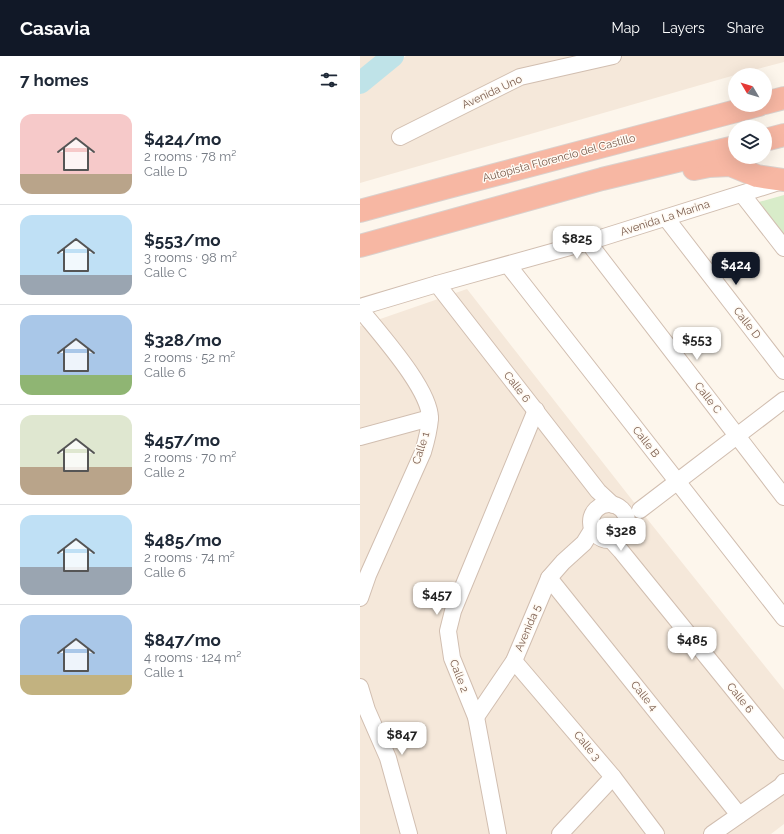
<!DOCTYPE html>
<html lang="en">
<head>
<meta charset="utf-8">
<style>
  :root { --surface:#fff; --page:#f6f6f7; --text:#1f2937; --muted:#747a83; --line:#e0e1e3; --accent:#111827 }
  body { margin:0; font-family:Raleway,sans-serif; background:var(--page); color:var(--text); height:100vh; display:flex; flex-direction:column; font-size:15px; white-space:nowrap }
  * { box-sizing:border-box; margin:0 }
  p { font-size:13px; color:var(--muted) }
  .icon { flex:none; width:22px; height:22px; fill:none; stroke:currentColor; stroke-width:2; stroke-linecap:round; stroke-linejoin:round }
  .map { position:relative; flex:1; overflow:hidden }
  .sheet { display:flex; flex-direction:column; background:var(--surface); width:360px }
  .sheet>* { flex:none }
  .needle { width:26px; rotate:308deg }
  .fabs { position:absolute; left:368px; top:12px; display:grid; gap:8px }
  .fabs a { display:grid; place-items:center; width:44px; height:44px; border-radius:50%; background:var(--surface); box-shadow:0 4px 16px #0002; font-size:20px }
  .price { position:absolute; translate:-50% -34px; padding:0 9px; border-radius:8px; background:#fff; color:#222; font-size:13px; line-height:26px; filter:drop-shadow(0 1px 2px #0008) }
  .price::after { content:''; position:absolute; left:50%; top:24px; width:12px; height:9px; margin-left:-6px; background:inherit; clip-path:polygon(0 0,100% 0,50% 100%) }
  .price.current { background:var(--accent); color:#fff }
  ul { padding:0; list-style:none }
  li { display:flex; align-items:center; gap:12px; height:100px; padding:0 20px }
  li+li { border-top:1px solid var(--line) }
  li span { display:grid; place-items:center; flex:none; width:112px; height:80px; border-radius:12px; color:#555 }
  li>.icon { margin-inline-start:auto }
  span .icon { width:48px; height:48px; fill:#fffc; stroke-width:1 }
  li b { font-size:17px }
  h2 { display:flex; justify-content:space-between; align-items:center; height:48px; padding:0 20px; font-size:17px }
  header { display:flex; align-items:center; gap:24px; box-sizing:border-box; height:56px; padding:0 20px; background:var(--accent); color:#fff }
  header strong { font-size:19px }
  nav { display:flex; gap:22px; margin-inline-start:auto; font-size:14px }
  main { display:flex; flex:1; min-height:0 }
  .map>svg:first-child { display:block }
</style>
</head>
<body>
<header>
<strong>Casavia</strong>
<nav><a>Map</a><a>Layers</a><a>Share</a></nav>
</header>
<main>
<section class="sheet">
<h2>7 homes<svg class="icon" aria-label="filters" viewBox="0 0 24 24"><path d="M4 7h16M4 17h16"/><circle cx="9" cy="7" r="2"/><circle cx="15" cy="17" r="2"/></svg></h2>
<ul>
<li><span style="background:linear-gradient(#f6c9c9 75%,#b9a48a 0)"><svg class="icon" aria-label="home" viewBox="0 0 24 24"><path d="M3 11l9-7 9 7M6 9v11h12V9"/></svg></span><div><b>$424/mo</b><p>2 rooms · 78 m²</p><p>Calle D</p></div></li>
<li><span style="background:linear-gradient(#bfe0f5 75%,#9aa5b1 0)"><svg class="icon" aria-label="home" viewBox="0 0 24 24"><path d="M3 11l9-7 9 7M6 9v11h12V9"/></svg></span><div><b>$553/mo</b><p>3 rooms · 98 m²</p><p>Calle C</p></div></li>
<li><span style="background:linear-gradient(#a9c7e8 75%,#8fb573 0)"><svg class="icon" aria-label="home" viewBox="0 0 24 24"><path d="M3 11l9-7 9 7M6 9v11h12V9"/></svg></span><div><b>$328/mo</b><p>2 rooms · 52 m²</p><p>Calle 6</p></div></li>
<li><span style="background:linear-gradient(#dfe7d0 65%,#b9a48a 0)"><svg class="icon" aria-label="home" viewBox="0 0 24 24"><path d="M3 11l9-7 9 7M6 9v11h12V9"/></svg></span><div><b>$457/mo</b><p>2 rooms · 70 m²</p><p>Calle 2</p></div></li>
<li><span style="background:linear-gradient(#bfe0f5 65%,#9aa5b1 0)"><svg class="icon" aria-label="home" viewBox="0 0 24 24"><path d="M3 11l9-7 9 7M6 9v11h12V9"/></svg></span><div><b>$485/mo</b><p>2 rooms · 74 m²</p><p>Calle 6</p></div></li>
<li><span style="background:linear-gradient(#a9c7e8 75%,#c2b280 0)"><svg class="icon" aria-label="home" viewBox="0 0 24 24"><path d="M3 11l9-7 9 7M6 9v11h12V9"/></svg></span><div><b>$847/mo</b><p>4 rooms · 124 m²</p><p>Calle 1</p></div></li>
</ul>
</section>
<div class="map">
<svg width="424" height="778" viewBox="0 0 424 778">
  <rect width="100%" height="100%" fill="#fdf6ec"/>
  <g fill="#f5e8da">
    <polygon points="0,0 23,0 0,18"/>
    <polygon points="46,0 424,0 424,6 375,19 0,127 0,37"/>
    <polygon points="107,233 280,454 424,634 424,768 411,778 0,778 0,270"/>
  </g>
  <polygon fill="#d8ecc9" points="424,139 424,178 399,146"/>
  <g fill="none" stroke-linecap="round" stroke-linejoin="round">
    <polyline stroke="#bfe3e8" stroke-width="22" points="0,27 33,0"/>
    <g stroke="#d1beb0" stroke-width="18">
      <g id="minor">
        <polyline points="40,81 160,21 253,0"/>
        <polyline points="382,138 424,192"/>
        <polyline points="306,162 424,315"/>
        <polyline points="228,186 424,441"/>
        <polyline points="148,209 424,562"/>
        <polyline points="77,228 238,435 253,449"/>
        <polyline points="0,251 77,228 228,186 422,125"/>
        <path d="M0 253C19 277 71 334 70 363 69 374 66 386 63 396L8 519 0 542"/>
        <polyline points="0,381 70,362"/>
        <circle cx="249" cy="466" r="18"/>
        <polyline points="280,454 424,344"/>
        <polyline points="251,484 261,495 424,696"/>
        <polyline points="189,522 379,759"/>
        <polyline points="154,605 253,721 296,778"/>
        <polyline points="0,631 7,654 28,702 49,778"/>
        <polyline points="116,661 154,605 189,522 203,506 224,487 232,474"/>
        <polyline points="138,778 116,661 92,602 88,575 93,555 176,354"/>
        <polyline points="200,778 253,721"/>
        <polyline points="352,778 421,730 424,726"/>
      </g>
    </g>
    <g stroke="#dad1cd" stroke-width="24">
      <g id="highway">
        <polyline points="405,47 424,42"/>
        <polyline points="405,84 424,79"/>
        <polyline points="334,113 349,110 370,109 397,120 423,124"/>
        <polyline points="0,155 85,132 399,49"/>
        <polyline points="0,190 242,123 375,91"/>
      </g>
    </g>
    <use href="#minor" stroke="#fff" stroke-width="16"/>
    <use href="#highway" stroke="#f7b7a3" stroke-width="22"/>
  </g>
  <g text-anchor="middle" dominant-baseline="central" stroke-width="3" stroke-linejoin="round" paint-order="stroke">
    <g font-size="11" fill="#7a5c4d" stroke="#fffaf3">
      <text transform="translate(132 36) rotate(-25)">Avenida Uno</text>
      <text transform="translate(199 102) rotate(-15)">Autopista Florencio del Castillo</text>
      <text transform="translate(305 162) rotate(-18)">Avenida La Marina</text>
      <text transform="translate(387 267) rotate(52)">Calle D</text>
      <text transform="translate(157 331) rotate(52)">Calle 6</text>
      <text transform="translate(348 342) rotate(52)">Calle C</text>
      <text transform="translate(286 386) rotate(52)">Calle B</text>
      <text transform="translate(61 392) rotate(-72)">Calle 1</text>
      <text transform="translate(168 572) rotate(-67)">Avenida 5</text>
      <text transform="translate(99 620) rotate(69)">Calle 2</text>
      <text transform="translate(284 640) rotate(51)">Calle 4</text>
      <text transform="translate(380 642) rotate(51)">Calle 6</text>
      <text transform="translate(227 690) rotate(50)">Calle 3</text>
    </g>
  </g>
</svg>
<div class="fabs">
<a><svg class="needle" viewBox="-14 -14 28 28"><path d="M0-13l5 13h-10z" fill="#e53935"/><path d="M0 13l5-13h-10z" fill="#747a83"/></svg></a>
<a><svg class="icon" aria-label="layers" viewBox="0 0 24 24"><path d="M12 4l9 5-9 5-9-5zM3 14l9 5 9-5"/></svg></a>
</div>
<b class="price" style="left:217px;top:204px">$825</b>
<b class="price current" style="left:376px;top:230px">$424</b>
<b class="price" style="left:337px;top:305px">$553</b>
<b class="price" style="left:261px;top:496px">$328</b>
<b class="price" style="left:77px;top:560px">$457</b>
<b class="price" style="left:332px;top:605px">$485</b>
<b class="price" style="left:42px;top:700px">$847</b>
</div>
</main>
</body>
</html>
